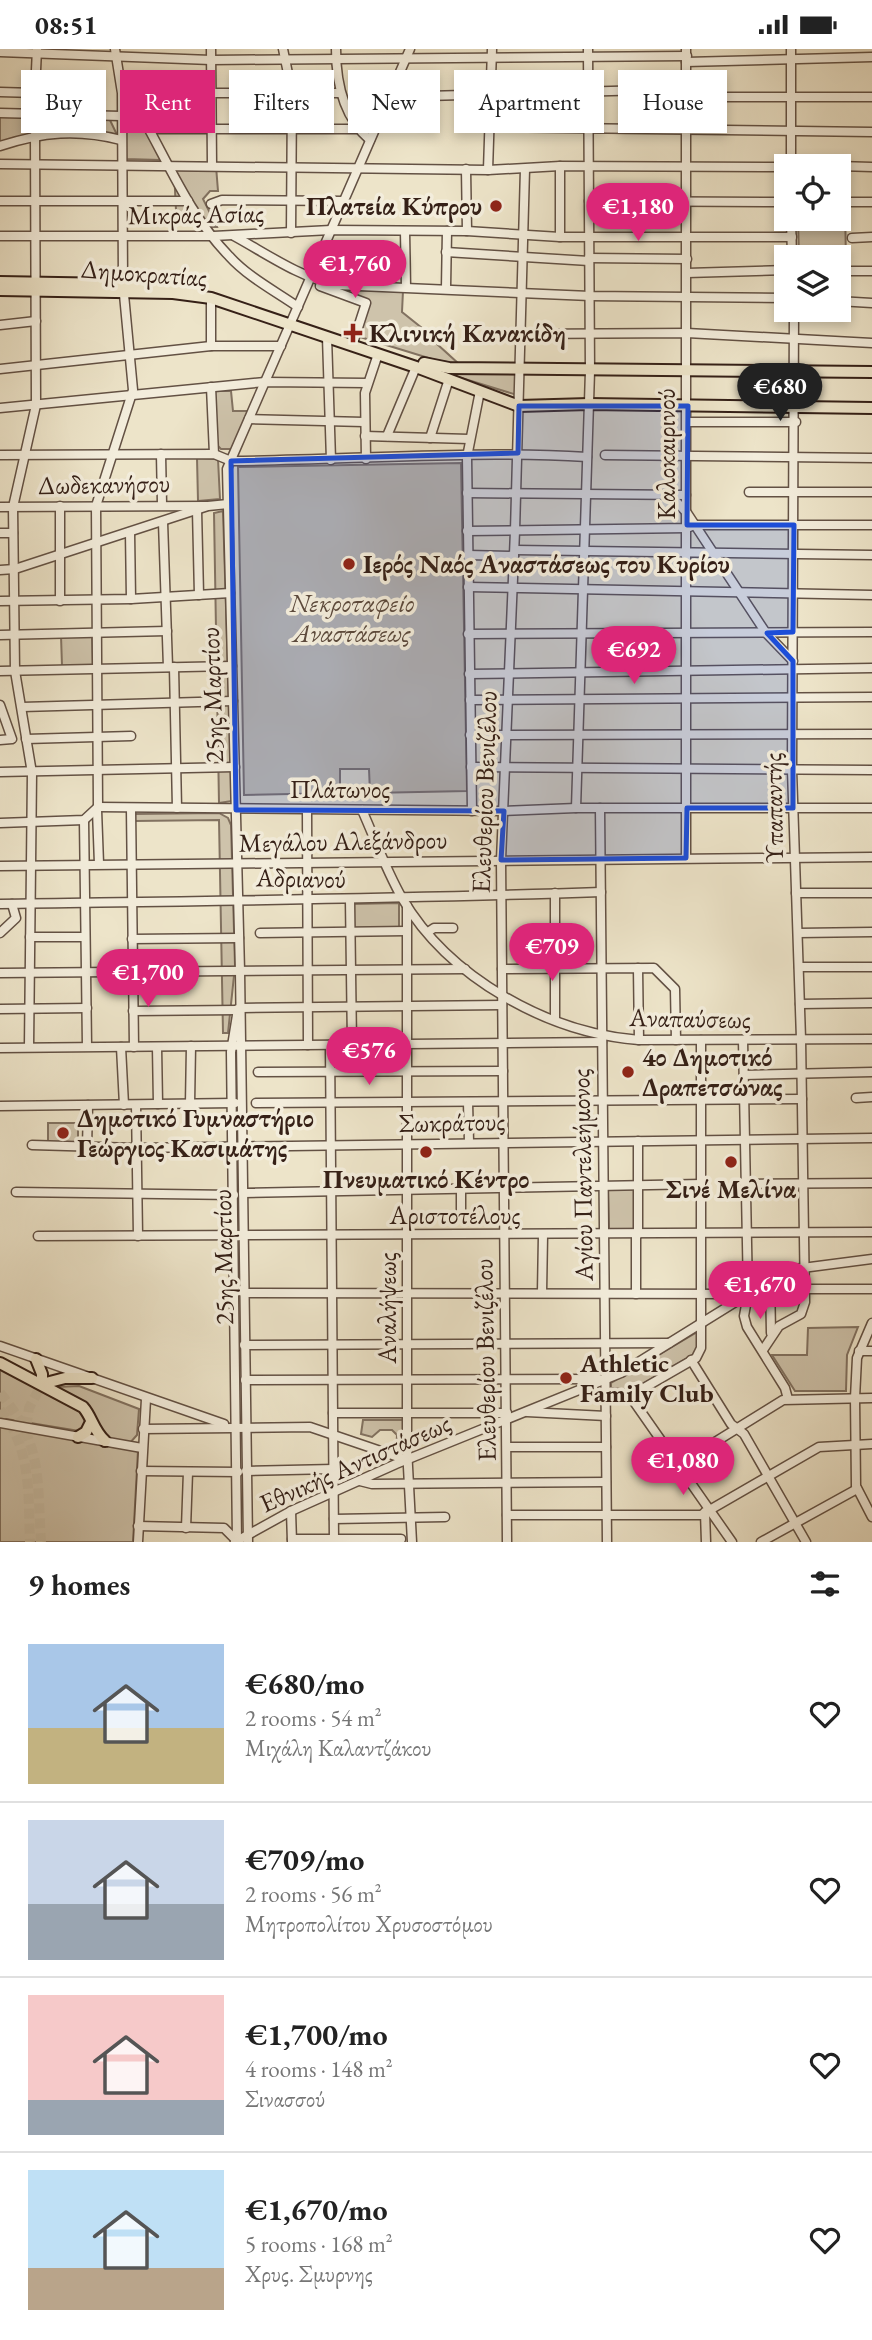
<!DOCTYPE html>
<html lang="en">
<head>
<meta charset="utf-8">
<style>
  :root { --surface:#fff; --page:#f6f6f6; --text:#222; --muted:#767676; --line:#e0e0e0; --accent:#db2777 }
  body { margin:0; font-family:"EB Garamond",serif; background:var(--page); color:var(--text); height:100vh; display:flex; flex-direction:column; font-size:26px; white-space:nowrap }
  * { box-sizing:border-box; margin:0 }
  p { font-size:23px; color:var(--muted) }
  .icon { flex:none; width:38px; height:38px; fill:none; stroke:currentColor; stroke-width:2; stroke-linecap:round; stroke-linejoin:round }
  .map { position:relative; height:1493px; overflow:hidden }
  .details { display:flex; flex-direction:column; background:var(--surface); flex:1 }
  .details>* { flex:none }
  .hud { position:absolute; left:21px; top:21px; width:831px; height:63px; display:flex; gap:14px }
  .buttons { position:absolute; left:774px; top:105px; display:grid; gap:14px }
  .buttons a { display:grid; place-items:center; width:77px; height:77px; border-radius:0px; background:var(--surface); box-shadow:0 4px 10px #0003; font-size:35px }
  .price { position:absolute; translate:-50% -60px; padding:0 16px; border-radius:24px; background:var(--accent); color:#fff; font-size:23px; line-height:46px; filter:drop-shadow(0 2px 4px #0008) }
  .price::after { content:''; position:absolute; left:50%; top:42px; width:21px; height:16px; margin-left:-10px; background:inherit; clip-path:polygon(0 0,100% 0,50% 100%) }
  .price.active { background:#222; color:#fff }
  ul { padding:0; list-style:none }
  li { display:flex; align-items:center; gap:21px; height:175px; padding:0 28px }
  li+li { border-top:2px solid var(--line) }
  li span { display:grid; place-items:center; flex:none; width:196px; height:140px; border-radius:0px; color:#555 }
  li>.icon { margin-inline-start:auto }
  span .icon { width:84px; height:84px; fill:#fffc; stroke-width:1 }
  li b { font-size:30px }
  h2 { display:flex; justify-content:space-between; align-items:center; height:84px; padding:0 28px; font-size:30px }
  .pill { padding:0 24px; border-radius:0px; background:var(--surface); box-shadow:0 4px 10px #0003; font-size:24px; line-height:63px }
  .pill.active { background:var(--accent); color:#fff }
  .status { display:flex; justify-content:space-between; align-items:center; height:49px; padding:0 35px; background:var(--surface); direction:ltr }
  .status svg { height:19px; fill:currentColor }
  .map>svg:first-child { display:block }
</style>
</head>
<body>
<div class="status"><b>08:51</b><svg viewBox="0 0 49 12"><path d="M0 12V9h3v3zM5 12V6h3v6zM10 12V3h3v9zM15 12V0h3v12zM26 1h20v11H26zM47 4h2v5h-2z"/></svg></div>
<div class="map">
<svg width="872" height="1493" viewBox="0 0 872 1493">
  <rect width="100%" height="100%" fill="#ede4c9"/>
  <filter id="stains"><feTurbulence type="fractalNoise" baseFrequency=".00286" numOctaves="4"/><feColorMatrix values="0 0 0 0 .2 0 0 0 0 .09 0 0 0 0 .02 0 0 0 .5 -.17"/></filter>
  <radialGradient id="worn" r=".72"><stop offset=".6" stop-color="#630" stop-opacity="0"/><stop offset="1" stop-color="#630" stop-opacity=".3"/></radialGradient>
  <g fill="#cec3ab" stroke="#827261" stroke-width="2">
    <polygon points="0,67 109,69 119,90 79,82 0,96"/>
    <polygon points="125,68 140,69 161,111 125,110"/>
    <polygon points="216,117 218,142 210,142 203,150 217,178 212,178 176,161 174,121"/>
    <polygon points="838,156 845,156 846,215 839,249 838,208 799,208 798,170 838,170"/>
    <polygon points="318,234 343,241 403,242 402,263 437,291 437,295 459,315 435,311 357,287 370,253"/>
    <polygon points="432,320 517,324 517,346"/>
    <polygon points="214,342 231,342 233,362 253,362 235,400 221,400 216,395"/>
    <polygon points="197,409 218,410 220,450 198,452"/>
    <polygon points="461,414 467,742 370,744 369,720 340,720 340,744 244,746 238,418"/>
    <polygon points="223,462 232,752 219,754 214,464"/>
    <polygon points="92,585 93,617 62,617 61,587"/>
    <polygon points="219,764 228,769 231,776 235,917 228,984 223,984 219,771 135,772 134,765"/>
    <polygon points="399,854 399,880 352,881 352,855"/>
    <polygon points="48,1074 78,1074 78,1094 48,1095"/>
    <polygon points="608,1140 636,1140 636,1181 609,1181"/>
    <polygon points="858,1278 847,1306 846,1342 795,1342 772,1306 807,1306 808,1279"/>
    <polygon points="699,1282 698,1300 694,1305 632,1341 611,1339 611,1334"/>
    <polygon points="0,1318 82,1360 87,1367 85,1379 79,1382 0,1369"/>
    <polygon points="79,1337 139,1360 137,1386 129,1395 109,1391 92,1367 56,1338"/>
    <polygon points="363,1371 403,1371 404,1402 396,1404 397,1386 392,1381 380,1381 372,1388 361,1385"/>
    <polygon points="0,1377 138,1401 133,1493 0,1493"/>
  </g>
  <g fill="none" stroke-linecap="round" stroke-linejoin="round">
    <g stroke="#c8bda5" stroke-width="10" stroke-dasharray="10 5" stroke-linecap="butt">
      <path d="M0 1344C43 1395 37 1430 41 1493"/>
      <path d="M0 1361C32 1399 28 1446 30 1493"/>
      <polyline points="26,1378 29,1359 42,1335"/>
    </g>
    <g stroke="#635144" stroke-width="11">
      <g id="minor">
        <polyline points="211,0 212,116"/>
        <polyline points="283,0 292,44 291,184"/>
        <path d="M336 0C336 34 343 68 370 91"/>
        <polyline points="791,0 791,117"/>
        <polyline points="0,3 211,11 687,7"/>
        <polyline points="686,13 872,8"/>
        <polyline points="0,43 35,44"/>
        <polyline points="126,44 340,44"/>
        <path d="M128 44C162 97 184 161 229 207 248 228 275 242 298 258"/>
        <polyline points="389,48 686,40"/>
        <polyline points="686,48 872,48"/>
        <polyline points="0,64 121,67"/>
        <polyline points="34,64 37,0"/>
        <polyline points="492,78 872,83"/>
        <polyline points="150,80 358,80"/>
        <path d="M0 97C43 83 77 80 121 91"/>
        <polyline points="0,115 488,121 560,117 786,118"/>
        <polyline points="560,117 560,188"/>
        <polyline points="789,117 811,117"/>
        <polyline points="838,117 872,118"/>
        <polyline points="466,120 467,182"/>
        <polyline points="488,121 492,0"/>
        <polyline points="0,152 188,152"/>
        <polyline points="589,152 786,153"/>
        <polyline points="838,153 872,153"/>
        <polyline points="211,155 222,151 344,152"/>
        <polyline points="791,170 792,208"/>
        <polyline points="405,182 406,238"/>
        <polyline points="0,187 214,187 331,181 467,182 560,188 792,188"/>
        <path d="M234 187C267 205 299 228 336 236L590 247 786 249"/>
        <polyline points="852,189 872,188"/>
        <polyline points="446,203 589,212"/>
        <polyline points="589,209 687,210"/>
        <polyline points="851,222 872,222"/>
        <polyline points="687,224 786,221"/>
        <polyline points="320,237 366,254 354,291"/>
        <polyline points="446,239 447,182"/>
        <polyline points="211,249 211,297"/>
        <polyline points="838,252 872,254"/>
        <polyline points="0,276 36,272"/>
        <polyline points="521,285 687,284 872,294"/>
        <polyline points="327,288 331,411"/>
        <polyline points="0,320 211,297 281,297"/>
        <polyline points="211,338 214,405"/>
        <polyline points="0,359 265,333 367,334"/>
        <polyline points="249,370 364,373"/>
        <polyline points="688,373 796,373"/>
        <polyline points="365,387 469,390"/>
        <polyline points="387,387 416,318"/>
        <polyline points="430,389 449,330"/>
        <polyline points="161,405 162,455"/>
        <path d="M0 406 214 405 231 412C349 411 469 401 587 408"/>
        <polyline points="605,406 872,409"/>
        <polyline points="366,410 365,344 378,305"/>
        <polyline points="749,443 872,443"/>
        <polyline points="467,444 686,446"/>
        <polyline points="669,445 687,464 766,584 793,612"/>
        <polyline points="60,457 60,552"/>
        <polyline points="0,458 207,457"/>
        <polyline points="197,461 199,546"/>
        <polyline points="163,473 168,618"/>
        <polyline points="467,482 687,479 694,476 872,476"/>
        <polyline points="130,483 131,550"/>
        <polyline points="0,484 13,484"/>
        <polyline points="515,501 872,506"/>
        <polyline points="468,506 514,507"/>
        <polyline points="0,521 15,520 208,457 228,455"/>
        <polyline points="468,538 872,546"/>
        <polyline points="0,552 131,550 230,544"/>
        <polyline points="468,585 872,583"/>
        <polyline points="0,586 167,582"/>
        <polyline points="174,618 177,759"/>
        <polyline points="0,622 232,617"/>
        <polyline points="469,625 872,619"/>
        <polyline points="470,651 872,648"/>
        <polyline points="0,656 12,690 0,691"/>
        <polyline points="22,658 233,652"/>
        <polyline points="470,686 872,685"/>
        <polyline points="26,690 131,687"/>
        <polyline points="471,718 872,721"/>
        <polyline points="0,723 235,718"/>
        <polyline points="98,758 504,762 576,759 872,759"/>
        <polyline points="98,758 96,457 133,341 123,235 122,44 115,0"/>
        <polyline points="576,759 590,322 588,0"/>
        <polyline points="600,759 607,1493"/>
        <polyline points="131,760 134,998"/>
        <polyline points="97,761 99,815"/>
        <polyline points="307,761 308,996"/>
        <path d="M362 761C375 790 386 821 402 849 449 929 548 984 639 991L872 990"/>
        <polyline points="472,762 467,408 480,342"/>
        <polyline points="84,771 87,997"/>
        <polyline points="0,774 84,771 98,758"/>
        <polyline points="686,809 686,0"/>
        <polyline points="0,817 872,808"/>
        <polyline points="555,844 555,971"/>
        <polyline points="796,844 872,844"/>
        <polyline points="350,851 352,995"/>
        <path d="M0 855C200 852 400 850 601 843"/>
        <polyline points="407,857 407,1399 412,1493"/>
        <polyline points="428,883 434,879 453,879"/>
        <polyline points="0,884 16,869 12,855"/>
        <polyline points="260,884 406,882"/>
        <polyline points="798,884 872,883"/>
        <polyline points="30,888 85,888"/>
        <polyline points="132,890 239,889"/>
        <polyline points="799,918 872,918"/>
        <polyline points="638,919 639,991"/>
        <polyline points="502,920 654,919 675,940 676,991"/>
        <polyline points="0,924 465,920"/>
        <polyline points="800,955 872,954"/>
        <polyline points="241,959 502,956"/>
        <polyline points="0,960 87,959"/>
        <polyline points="133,962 238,961"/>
        <polyline points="743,991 748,1245 744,1267 747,1278 785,1339 788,1350"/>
        <polyline points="330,996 334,1493"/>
        <polyline points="29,998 32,724 15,622 13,458 36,356 35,86"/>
        <polyline points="121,998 124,1056"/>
        <polyline points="157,998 158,1055"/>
        <polyline points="0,999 602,993"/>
        <polyline points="258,1023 503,1022"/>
        <polyline points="744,1026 872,1023"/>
        <polyline points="856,1049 872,1048"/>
        <polyline points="468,1053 469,1093"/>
        <polyline points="256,1054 802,1050"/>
        <polyline points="190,1055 191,997"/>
        <polyline points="136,1056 138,1187"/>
        <polyline points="0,1057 235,1054"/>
        <polyline points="638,1092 638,1185"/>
        <polyline points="32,1096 136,1099 872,1089"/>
        <polyline points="87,1098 88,1056"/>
        <polyline points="745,1135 872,1134"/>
        <polyline points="461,1139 461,1168"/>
        <polyline points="16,1143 234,1146"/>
        <polyline points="243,1144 702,1135"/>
        <polyline points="636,1185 636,1245"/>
        <polyline points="38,1187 872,1183"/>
        <polyline points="770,1230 771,1284"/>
        <polyline points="805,1240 872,1240"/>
        <polyline points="244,1244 748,1245"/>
        <polyline points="542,1244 543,1186"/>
        <polyline points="872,1274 857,1309 855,1349 856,1437 872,1468"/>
        <polyline points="244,1296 669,1294"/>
        <polyline points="0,1297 224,1375"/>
        <polyline points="763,1301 779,1277 801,1265 805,1253 801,990 792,721 794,261"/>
        <polyline points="859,1302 872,1302"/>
        <polyline points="691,1311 731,1375 744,1385 806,1493"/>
        <polyline points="245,1331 599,1330"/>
        <polyline points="606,1346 630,1347"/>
        <polyline points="630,1347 696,1309 701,1299 701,991"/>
        <polyline points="630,1347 732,1493"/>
        <polyline points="527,1363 606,1367"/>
        <polyline points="333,1364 507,1364"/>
        <polyline points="0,1374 142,1399"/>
        <polyline points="143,1380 310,1378 407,1411"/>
        <polyline points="507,1398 606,1398"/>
        <polyline points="678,1416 783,1351 872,1349"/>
        <polyline points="141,1422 238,1423"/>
        <polyline points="246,1422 334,1420"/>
        <polyline points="360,1432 372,1435 606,1433"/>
        <polyline points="291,1462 292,1493"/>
        <polyline points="705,1463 706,1493"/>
        <polyline points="507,1466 701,1466 819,1398 872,1395"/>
        <polyline points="334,1470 445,1468"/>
        <polyline points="138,1477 224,1479 237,1492"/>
        <polyline points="186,1479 188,1423"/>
        <polyline points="292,1490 401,1490"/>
        <polyline points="237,1492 231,1003 238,960"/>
        <polyline points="138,1493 146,1350"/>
        <polyline points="235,1493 291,1462 396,1415 621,1324 787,1221 872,1210"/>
        <polyline points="248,1493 240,922 227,420 410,0"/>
        <polyline points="507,1493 501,811 515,482 525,120"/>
        <polyline points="761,1493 857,1440"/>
      </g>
    </g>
    <g stroke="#352017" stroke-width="14">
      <g id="major">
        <polyline points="0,233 174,236 200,240"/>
        <polyline points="0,241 173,244 211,249 416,318 519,357 589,355 872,359"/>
        <polyline points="424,314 449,319 872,323"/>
        <polyline points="36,1310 42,1325 42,1335 65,1329 92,1329"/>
        <path d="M0 1314 83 1358C92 1368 93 1381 105 1392"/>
        <polyline points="78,1388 86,1383 90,1375"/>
      </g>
    </g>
    <use href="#minor" stroke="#f3eddc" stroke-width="8"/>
    <use href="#major" stroke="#ede4c9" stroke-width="10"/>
  </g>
  <path fill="#1d4ed8" fill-opacity="0.2" stroke="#1d4ed8" stroke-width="5" stroke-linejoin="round" d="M519 357H688L687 476H794L793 583 767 584 793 612V759H687L686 809 501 811 504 762 236 761 231 412 518 404Z"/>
  <g fill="#8f2418" stroke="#f3eddc" stroke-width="2.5">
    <circle cx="496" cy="157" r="7"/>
    <path d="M349.5 273.5h7v7h7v7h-7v7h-7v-7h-7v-7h7z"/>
    <circle cx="349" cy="515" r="7"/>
    <circle cx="628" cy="1023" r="7"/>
    <circle cx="63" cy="1084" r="7"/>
    <circle cx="426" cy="1103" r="7"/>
    <circle cx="731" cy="1113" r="7"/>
    <circle cx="566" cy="1329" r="7"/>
  </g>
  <g text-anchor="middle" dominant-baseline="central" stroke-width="7" stroke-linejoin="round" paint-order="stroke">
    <g font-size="26" font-weight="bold" fill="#352017" stroke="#f3eddc" text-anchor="start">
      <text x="482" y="157" text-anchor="end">Πλατεία Κύπρου</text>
      <text x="369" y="284">Κλινική Κανακίδη</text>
      <text x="363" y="515">Ιερός Ναός Αναστάσεως του Κυρίου</text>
      <text x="642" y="1008">4ο Δημοτικό<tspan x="642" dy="30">Δραπετσώνας</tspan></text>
      <text x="77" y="1069">Δημοτικό Γυμναστήριο<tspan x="77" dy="30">Γεώργιος Κασιμάτης</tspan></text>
      <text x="426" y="1130" text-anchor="middle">Πνευματικό Κέντρο</text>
      <text x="731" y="1140" text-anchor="middle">Σινέ Μελίνα</text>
      <text x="580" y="1314">Athletic<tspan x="580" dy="30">Family Club</tspan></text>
    </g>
    <g font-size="26" fill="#352017" stroke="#f3eddc">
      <text transform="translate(196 165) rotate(-1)">Μικράς Ασίας</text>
      <text transform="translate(144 224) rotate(4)">Δημοκρατίας</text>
      <text transform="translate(666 405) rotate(-90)">Καλοκαιρινού</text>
      <text transform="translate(104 435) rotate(-1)">Δωδεκανήσου</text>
      <text transform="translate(212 646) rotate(-92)">25ης Μαρτίου</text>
      <text x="340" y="740">Πλάτωνος</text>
      <text transform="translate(484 743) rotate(-88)">Ελευθερίου Βενιζέλου</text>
      <text transform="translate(773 759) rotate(-91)">Υπαπαντής</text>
      <text transform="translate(343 792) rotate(-1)">Μεγάλου Αλεξάνδρου</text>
      <text transform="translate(301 829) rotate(1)">Αδριανού</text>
      <text transform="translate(690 969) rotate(1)">Αναπαύσεως</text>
      <text transform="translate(452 1073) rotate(-1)">Σωκράτους</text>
      <text transform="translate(582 1126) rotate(-91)">Αγίου Παντελεήμονος</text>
      <text x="455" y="1166">Αριστοτέλους</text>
      <text transform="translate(223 1208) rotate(-91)">25ης Μαρτίου</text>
      <text transform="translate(387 1259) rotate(-90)">Αναλήψεως</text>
      <text transform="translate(485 1311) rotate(-91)">Ελευθερίου Βενιζέλου</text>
      <text transform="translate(355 1414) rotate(-24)">Εθνικής Αντιστάσεως</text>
    </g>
    <g font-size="26" font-style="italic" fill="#5b493c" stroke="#f3eddc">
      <text x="352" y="554">Νεκροταφείο<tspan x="352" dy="30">Αναστάσεως</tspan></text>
    </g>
  </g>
  <rect width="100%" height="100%" filter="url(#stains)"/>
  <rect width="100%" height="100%" fill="url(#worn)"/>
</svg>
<div class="buttons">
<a><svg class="icon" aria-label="locate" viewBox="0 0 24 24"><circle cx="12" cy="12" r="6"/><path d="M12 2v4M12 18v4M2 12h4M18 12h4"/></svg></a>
<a><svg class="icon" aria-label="layers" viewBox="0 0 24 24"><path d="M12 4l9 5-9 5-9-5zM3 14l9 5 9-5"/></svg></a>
</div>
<b class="price" style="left:638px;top:194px">€1,180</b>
<b class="price" style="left:355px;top:251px">€1,760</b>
<b class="price active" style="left:780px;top:374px">€680</b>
<b class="price" style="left:634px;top:637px">€692</b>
<b class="price" style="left:552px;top:934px">€709</b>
<b class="price" style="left:148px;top:960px">€1,700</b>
<b class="price" style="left:369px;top:1038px">€576</b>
<b class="price" style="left:760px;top:1272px">€1,670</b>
<b class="price" style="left:683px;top:1448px">€1,080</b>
<div class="hud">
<a class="pill">Buy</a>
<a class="pill active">Rent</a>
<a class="pill">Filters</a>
<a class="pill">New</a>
<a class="pill">Apartment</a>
<a class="pill">House</a>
</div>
</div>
<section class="details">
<h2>9 homes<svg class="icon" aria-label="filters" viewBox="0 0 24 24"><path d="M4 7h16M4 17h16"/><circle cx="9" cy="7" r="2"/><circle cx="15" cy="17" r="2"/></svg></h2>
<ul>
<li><span style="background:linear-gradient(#a9c7e8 60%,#c2b280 0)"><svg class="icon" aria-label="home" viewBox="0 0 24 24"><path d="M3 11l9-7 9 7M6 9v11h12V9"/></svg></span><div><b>€680/mo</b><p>2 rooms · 54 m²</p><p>Μιχάλη Καλαντζάκου</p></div><svg class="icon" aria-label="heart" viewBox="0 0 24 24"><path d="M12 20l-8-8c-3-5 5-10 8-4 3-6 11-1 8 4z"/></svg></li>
<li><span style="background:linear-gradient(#c9d6e8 60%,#9aa5b1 0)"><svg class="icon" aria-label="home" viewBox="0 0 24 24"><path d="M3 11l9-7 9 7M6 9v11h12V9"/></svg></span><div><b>€709/mo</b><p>2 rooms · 56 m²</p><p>Μητροπολίτου Χρυσοστόμου</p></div><svg class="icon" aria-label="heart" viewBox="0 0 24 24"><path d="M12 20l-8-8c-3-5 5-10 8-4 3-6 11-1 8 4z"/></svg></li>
<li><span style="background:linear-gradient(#f6c9c9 75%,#9aa5b1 0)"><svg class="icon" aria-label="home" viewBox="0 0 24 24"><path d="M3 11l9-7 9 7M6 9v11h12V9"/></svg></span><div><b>€1,700/mo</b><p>4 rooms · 148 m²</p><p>Σινασσού</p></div><svg class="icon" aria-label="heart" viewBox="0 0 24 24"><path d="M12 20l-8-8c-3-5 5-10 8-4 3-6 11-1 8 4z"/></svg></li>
<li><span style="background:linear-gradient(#bfe0f5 70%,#b9a48a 0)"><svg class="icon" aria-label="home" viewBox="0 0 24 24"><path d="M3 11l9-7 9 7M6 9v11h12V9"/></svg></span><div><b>€1,670/mo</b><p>5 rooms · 168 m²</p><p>Χρυς. Σμυρνης</p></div><svg class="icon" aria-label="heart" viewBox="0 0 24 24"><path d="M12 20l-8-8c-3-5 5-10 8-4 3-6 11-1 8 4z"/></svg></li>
</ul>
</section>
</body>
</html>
